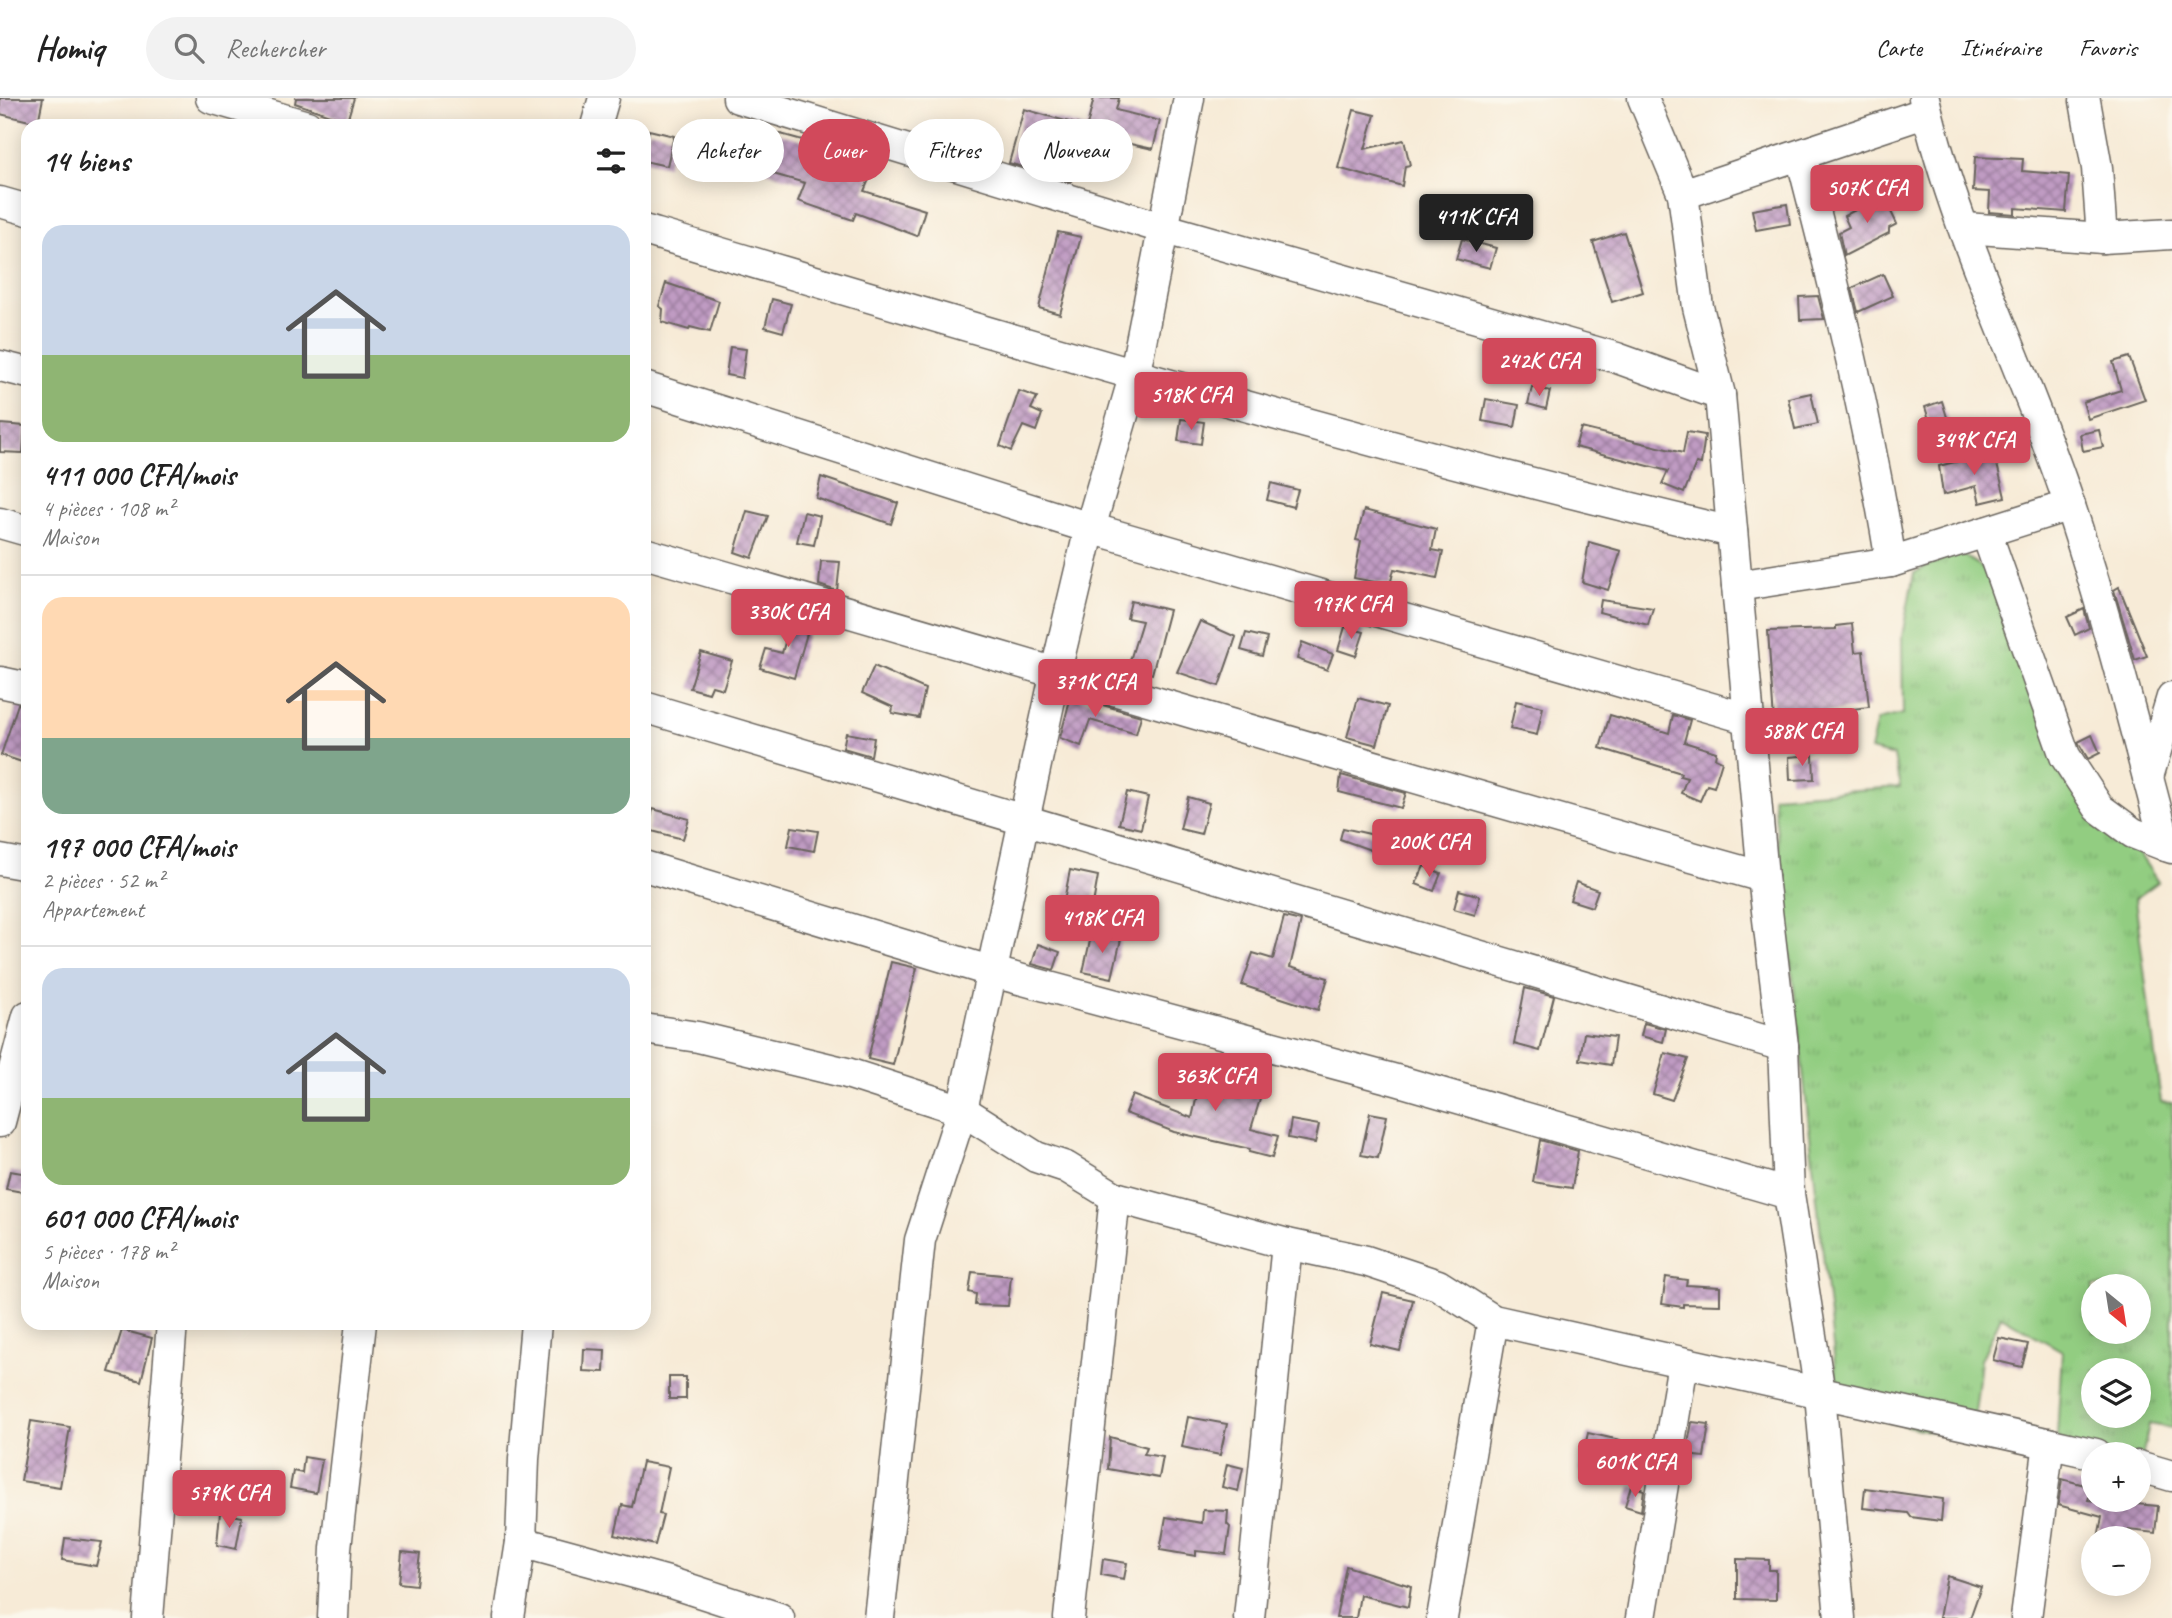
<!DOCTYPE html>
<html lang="fr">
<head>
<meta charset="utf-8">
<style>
  :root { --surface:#fff; --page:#f2f2f2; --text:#222; --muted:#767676; --line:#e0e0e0; --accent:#d1495b }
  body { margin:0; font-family:Caveat,sans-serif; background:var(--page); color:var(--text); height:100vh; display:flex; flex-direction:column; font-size:26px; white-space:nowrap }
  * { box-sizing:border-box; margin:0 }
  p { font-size:23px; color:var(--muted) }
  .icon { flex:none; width:38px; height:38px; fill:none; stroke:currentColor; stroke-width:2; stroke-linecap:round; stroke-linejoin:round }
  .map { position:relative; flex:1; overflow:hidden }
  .drawer { position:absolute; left:21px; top:21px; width:630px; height:1211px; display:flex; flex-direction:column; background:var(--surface); border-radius:21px; box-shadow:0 4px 18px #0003 }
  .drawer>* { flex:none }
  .hud { position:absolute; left:672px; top:21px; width:665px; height:63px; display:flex; gap:14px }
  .needle { width:46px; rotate:150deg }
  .fabs { position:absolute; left:2081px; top:1176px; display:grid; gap:14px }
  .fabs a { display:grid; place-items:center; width:70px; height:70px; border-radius:50%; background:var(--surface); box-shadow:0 4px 18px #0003; font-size:35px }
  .price { position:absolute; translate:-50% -60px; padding:0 16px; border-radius:7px; background:var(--accent); color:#fff; font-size:23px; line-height:46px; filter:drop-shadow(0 2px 4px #0008) }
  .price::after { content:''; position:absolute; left:50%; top:42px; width:21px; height:16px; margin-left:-10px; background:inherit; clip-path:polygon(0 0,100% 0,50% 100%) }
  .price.selected { background:#222; color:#fff }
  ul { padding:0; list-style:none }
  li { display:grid; align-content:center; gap:14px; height:371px; padding:0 21px }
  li+li { border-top:2px solid var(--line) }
  li span { display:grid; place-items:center; height:217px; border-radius:21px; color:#555 }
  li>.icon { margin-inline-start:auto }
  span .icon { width:126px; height:126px; fill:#fffc; stroke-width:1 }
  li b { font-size:30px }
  h2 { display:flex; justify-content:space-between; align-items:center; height:84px; padding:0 21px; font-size:30px }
  .tag { padding:0 24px; border-radius:32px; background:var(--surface); box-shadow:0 4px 18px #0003; font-size:24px; line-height:63px }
  .tag.selected { background:var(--accent); color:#fff }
  header { display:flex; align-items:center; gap:42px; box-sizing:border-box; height:98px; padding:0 35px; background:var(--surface); border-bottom:2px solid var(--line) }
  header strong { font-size:33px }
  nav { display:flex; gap:38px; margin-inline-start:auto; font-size:24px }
  .search { width:490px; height:63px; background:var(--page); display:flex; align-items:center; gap:18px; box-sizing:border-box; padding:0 24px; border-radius:38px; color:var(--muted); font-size:26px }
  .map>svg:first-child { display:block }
</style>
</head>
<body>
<header>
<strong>Homiq</strong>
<div class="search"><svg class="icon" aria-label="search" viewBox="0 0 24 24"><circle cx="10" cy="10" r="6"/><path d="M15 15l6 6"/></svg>Rechercher</div>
<nav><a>Carte</a><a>Itinéraire</a><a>Favoris</a></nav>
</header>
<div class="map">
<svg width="2172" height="1520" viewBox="0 0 2172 1520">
  <defs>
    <pattern id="grass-tufts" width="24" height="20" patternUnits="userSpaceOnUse" patternTransform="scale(1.75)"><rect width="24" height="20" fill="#92cd81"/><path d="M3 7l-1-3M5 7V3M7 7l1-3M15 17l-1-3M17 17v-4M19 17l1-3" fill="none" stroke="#7daf6f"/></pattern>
    <pattern id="building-cross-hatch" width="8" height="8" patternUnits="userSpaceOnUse" patternTransform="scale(1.75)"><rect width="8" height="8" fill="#c09bc3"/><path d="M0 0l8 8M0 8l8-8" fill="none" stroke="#9b7e9e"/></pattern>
  </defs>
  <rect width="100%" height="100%" fill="#fbf7ec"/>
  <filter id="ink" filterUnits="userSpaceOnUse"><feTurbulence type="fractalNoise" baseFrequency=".0143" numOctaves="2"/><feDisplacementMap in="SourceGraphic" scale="14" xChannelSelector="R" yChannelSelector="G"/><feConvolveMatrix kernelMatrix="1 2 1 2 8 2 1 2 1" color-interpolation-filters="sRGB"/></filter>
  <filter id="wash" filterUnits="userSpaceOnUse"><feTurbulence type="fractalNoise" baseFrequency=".00686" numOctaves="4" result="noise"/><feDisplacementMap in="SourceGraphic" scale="28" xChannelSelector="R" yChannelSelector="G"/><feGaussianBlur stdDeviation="1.57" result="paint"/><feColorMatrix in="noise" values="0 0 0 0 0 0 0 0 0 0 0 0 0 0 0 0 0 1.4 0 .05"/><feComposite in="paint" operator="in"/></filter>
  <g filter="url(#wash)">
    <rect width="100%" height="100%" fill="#f7ebd7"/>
    <path fill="url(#grass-tufts)" stroke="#57744e" stroke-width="2" fill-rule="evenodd" d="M1956 453 1991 475 2063 681 2130 742 2158 784 2135 801 2161 1004 2172 1005V1330L2149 1326 2139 1375 2138 1356 2056 1354 2062 1253 2001 1218 1981 1262 1972 1343 1840 1313 1773 698 1900 689 1894 658 1870 652 1877 622 1903 616 1902 538 1914 475ZM2093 1188H2138V1234H2093ZM2093 1272H2138V1318H2093Z"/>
    <g id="blocks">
      <g fill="url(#building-cross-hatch)">
        <polygon points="0,0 43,0 38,25 0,16"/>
        <polygon points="296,0 354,0 347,23 295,5"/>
        <polygon points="1094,0 1119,0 1116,12 1160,23 1153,51 1085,36"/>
        <polygon points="1024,11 1086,29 1071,84 1009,65"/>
        <polygon points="1354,12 1375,17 1365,51 1404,42 1410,67 1405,68 1402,88 1338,70"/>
        <polygon points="649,32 674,38 667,68 644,63"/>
        <polygon points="777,35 806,43 802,57 848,73 871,77 864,93 925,112 917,138 856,115 853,122 798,103 805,85 766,74"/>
        <polygon points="1975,59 2023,61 2022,73 2069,77 2066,114 2015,110 2015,116 1989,114 1990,94 1973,93"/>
        <polygon points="1883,97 1897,126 1889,130 1889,135 1844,158 1839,134 1849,129 1844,118"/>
        <polygon points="1787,106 1790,126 1756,132 1752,112"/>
        <polygon points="1058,134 1081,139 1060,216 1039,210"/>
        <polygon points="1624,134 1643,194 1612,204 1593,144"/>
        <polygon points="1462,141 1496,150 1490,170 1456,161"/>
        <polygon points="1883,176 1893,198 1858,214 1852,190"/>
        <polygon points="666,185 719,203 710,234 690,229 689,232 662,224 663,211 659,208"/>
        <polygon points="1818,198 1824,221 1800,222 1799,199"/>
        <polygon points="772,201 791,206 783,234 765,229"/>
        <polygon points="730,249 746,251 742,280 726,277"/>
        <polygon points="2129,259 2145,302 2088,321 2083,304 2121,292 2113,264"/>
        <polygon points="1532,289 1550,293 1546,311 1528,306"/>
        <polygon points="1019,293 1037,299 1031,311 1042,316 1036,333 1023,328 1011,353 1000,348"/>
        <polygon points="1811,295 1818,326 1795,331 1788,300"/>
        <polygon points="1486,301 1519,307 1515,329 1482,323"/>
        <polygon points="1942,303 1950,329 1933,334 1925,309"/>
        <polygon points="1181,321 1204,324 1201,346 1178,343"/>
        <polygon points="0,326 25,328 23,355 0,354"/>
        <polygon points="1581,330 1683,355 1687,334 1705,337 1701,366 1696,365 1684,395 1662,386 1668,373 1575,349"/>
        <polygon points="2099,332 2103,349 2083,353 2080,336"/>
        <polygon points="1994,354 2005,399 1980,405 1976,388 1943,397 1939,368"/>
        <polygon points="821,379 898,405 891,426 816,400"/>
        <polygon points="1271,385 1298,392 1293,409 1267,402"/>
        <polygon points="1364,412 1436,431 1432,452 1443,454 1437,480 1394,471 1390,487 1354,480 1361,443 1356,442"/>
        <polygon points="747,413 768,418 752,460 735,454"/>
        <polygon points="804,414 820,418 814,447 797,444"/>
        <polygon points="1589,444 1621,453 1608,492 1582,484"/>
        <polygon points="821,463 840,464 837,493 819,487"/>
        <polygon points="2119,489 2147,558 2135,562 2114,492"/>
        <polygon points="1601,502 1653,510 1648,527 1599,514"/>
        <polygon points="1131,503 1169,512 1152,576 1128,569 1142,523 1127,520"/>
        <polygon points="2084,511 2089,530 2075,537 2067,519"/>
        <polygon points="793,516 811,522 794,580 760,570 766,551 782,555"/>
        <polygon points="1200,523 1236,539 1219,588 1177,574"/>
        <polygon points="1852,526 1855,554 1863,553 1869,609 1812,616 1812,620 1774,624 1768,533 1836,531 1836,528"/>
        <polygon points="1345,529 1364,534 1356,558 1338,552"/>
        <polygon points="1246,535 1267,540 1262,558 1241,552"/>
        <polygon points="1302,544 1333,556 1327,572 1297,561"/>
        <polygon points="701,554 732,563 723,591 712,588 709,595 690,590"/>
        <polygon points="874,568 925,591 919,620 892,615 893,609 862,595"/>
        <polygon points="1071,598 1141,618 1136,636 1090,622 1081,648 1060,640"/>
        <polygon points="1358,600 1388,608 1377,647 1347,639"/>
        <polygon points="1516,603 1543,609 1537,637 1510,631"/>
        <polygon points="18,606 28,607 28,666 1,657"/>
        <polygon points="1610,617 1669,635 1673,617 1690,622 1684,644 1716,654 1715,660 1722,663 1714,689 1707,687 1700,703 1681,695 1687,680 1680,678 1681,675 1600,650"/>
        <polygon points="846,635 874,640 871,658 843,650"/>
        <polygon points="2092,637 2100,655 2088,661 2078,644"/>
        <polygon points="1813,657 1814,681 1790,682 1789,659"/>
        <polygon points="1341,677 1406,695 1401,710 1339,694"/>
        <polygon points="1127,694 1148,699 1141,731 1119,726"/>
        <polygon points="1188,699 1209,705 1201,736 1180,731"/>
        <polygon points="653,711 689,721 683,741 648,732"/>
        <polygon points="792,729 818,733 814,753 788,748"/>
        <polygon points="1343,730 1392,741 1387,758 1340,741"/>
        <polygon points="1424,768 1441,775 1434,793 1416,786"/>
        <polygon points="1070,772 1098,778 1090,823 1061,818"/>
        <polygon points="1576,784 1598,792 1592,809 1570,802"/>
        <polygon points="1459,792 1480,798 1475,817 1454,811"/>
        <polygon points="1284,819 1301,823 1290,869 1328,880 1318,912 1242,887 1253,855 1273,861"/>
        <polygon points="1092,834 1121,841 1112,880 1083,874"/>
        <polygon points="1038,846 1060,854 1054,872 1032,866"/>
        <polygon points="891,864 917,870 893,967 868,961"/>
        <polygon points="1525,890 1554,898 1540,953 1514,946"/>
        <polygon points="1644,925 1666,931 1663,944 1641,938"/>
        <polygon points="1584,935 1615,939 1611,967 1580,962"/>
        <polygon points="1665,955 1688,961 1672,1002 1653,996"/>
        <polygon points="1204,966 1222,970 1221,975 1264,988 1251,1031 1278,1038 1272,1060 1249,1054 1250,1051 1174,1034 1125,1015 1132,997 1192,1020"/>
        <polygon points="1370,1015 1387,1018 1378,1060 1361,1057"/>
        <polygon points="1291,1022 1319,1027 1315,1045 1288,1040"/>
        <polygon points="1540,1042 1578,1053 1572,1090 1533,1084"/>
        <polygon points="10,1073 28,1076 28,1095 6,1091"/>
        <polygon points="972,1174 1011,1178 1008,1208 975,1207 976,1196 969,1194"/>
        <polygon points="1666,1179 1687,1182 1686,1187 1720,1189 1720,1207 1683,1206 1683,1209 1662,1206"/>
        <polygon points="1383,1195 1413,1202 1400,1253 1370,1246"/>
        <polygon points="122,1232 152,1240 141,1283 109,1274"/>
        <polygon points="1999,1240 2028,1246 2022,1269 1993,1262"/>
        <polygon points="584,1251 605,1252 604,1274 583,1273"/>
        <rect x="669" y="1279" width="17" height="22"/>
        <polygon points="1188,1319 1227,1326 1220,1357 1182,1349"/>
        <polygon points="31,1323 70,1329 60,1389 21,1383"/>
        <polygon points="1692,1324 1709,1326 1704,1359 1686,1357"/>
        <polygon points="1588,1335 1620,1342 1611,1380 1579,1373"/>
        <polygon points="1110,1339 1147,1349 1144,1356 1163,1359 1159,1380 1108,1371"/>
        <polygon points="304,1359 322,1362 316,1395 290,1390 293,1373 302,1375"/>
        <polygon points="642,1364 669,1369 659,1416 663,1417 655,1447 615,1437 622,1407 632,1409"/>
        <polygon points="1227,1366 1243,1370 1238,1393 1222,1389"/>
        <polygon points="2062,1381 2092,1389 2088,1402 2158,1408 2155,1435 2129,1432 2127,1440 2098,1440 2102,1419 2058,1407"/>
        <polygon points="1631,1388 1644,1392 1641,1413 1625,1408"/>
        <polygon points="1865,1390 1943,1401 1941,1423 1911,1419 1908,1415 1863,1410"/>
        <polygon points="1203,1412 1228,1413 1227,1426 1230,1429 1226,1456 1196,1453 1196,1458 1160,1452 1166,1419 1202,1425"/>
        <polygon points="220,1414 242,1419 236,1451 217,1447"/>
        <polygon points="65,1440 102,1444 96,1468 62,1462"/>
        <polygon points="402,1454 420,1456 416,1487 399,1485"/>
        <polygon points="1103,1461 1127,1465 1124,1481 1101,1477"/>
        <polygon points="1737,1461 1769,1462 1769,1472 1776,1472 1776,1502 1737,1501"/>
        <polygon points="1346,1468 1411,1488 1408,1509 1360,1497 1356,1520 1336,1520"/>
        <polygon points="1947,1478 1981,1489 1970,1520 1939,1520"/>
      </g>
    </g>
  </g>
  <g filter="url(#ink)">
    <use href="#blocks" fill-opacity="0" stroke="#69645d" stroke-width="2"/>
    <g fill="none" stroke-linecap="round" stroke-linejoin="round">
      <g stroke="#69645d" stroke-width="33">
        <g id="minor">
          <polyline points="211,0 307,28"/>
          <polyline points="738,0 1162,130 1617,260 1720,297"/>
          <polyline points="1643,0 1683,96 1698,209 1720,297 1763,779 1783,948 1789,1096 1820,1296 1840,1520"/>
          <path d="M1924 0C1956 141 2025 271 2070 408 2107 519 2136 635 2166 748L2172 750"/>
          <polyline points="2085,3 2097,70 2102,140"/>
          <polyline points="596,28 604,0"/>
          <path d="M1801 58C1836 193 1869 326 1891 464"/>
          <polyline points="1683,96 1927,14"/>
          <polyline points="0,104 28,112"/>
          <polyline points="1965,130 2102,140 2172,136"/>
          <path d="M644 132C1005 240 1365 348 1732 434"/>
          <polyline points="0,268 28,275"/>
          <polyline points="644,289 1090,430 1749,621"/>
          <polyline points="0,425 28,433"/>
          <polyline points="1986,434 2065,658 2099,710 2133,735 2166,748"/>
          <path d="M644 455C1017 562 1389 675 1763 779"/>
          <polyline points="1737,488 1891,464 2070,407"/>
          <polyline points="0,584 28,590"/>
          <polyline points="644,609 1783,948"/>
          <polyline points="2148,679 2172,599"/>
          <polyline points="0,762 28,767"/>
          <polyline points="644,768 993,874 1396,982 1789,1096"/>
          <polyline points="644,931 698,939 847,975 962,1012 1036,1059 1066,1069 1115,1099 1287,1146 1366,1163 1438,1187 1493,1222 2096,1356"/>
          <polyline points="0,1024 28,918"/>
          <polyline points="536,1225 524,1361 521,1444 668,1484 779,1520"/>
          <polyline points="2138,1368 2172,1378"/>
          <polyline points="148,1520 172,1225"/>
          <polyline points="333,1520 336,1450 361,1225"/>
          <polyline points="509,1520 521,1444"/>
          <polyline points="879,1520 920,1142 962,1012 1056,573 1090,430 1134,279 1189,0"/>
          <polyline points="1069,1520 1115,1099"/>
          <polyline points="1249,1520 1287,1146"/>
          <polyline points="1442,1520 1493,1222"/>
          <polyline points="1641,1520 1683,1265"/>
          <polyline points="2026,1520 2049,1345"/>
        </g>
      </g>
      <use href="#minor" stroke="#fff" stroke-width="30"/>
    </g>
  </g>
</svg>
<div class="fabs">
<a><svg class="needle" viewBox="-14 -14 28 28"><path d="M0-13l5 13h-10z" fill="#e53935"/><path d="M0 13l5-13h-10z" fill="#767676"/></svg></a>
<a><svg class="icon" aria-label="layers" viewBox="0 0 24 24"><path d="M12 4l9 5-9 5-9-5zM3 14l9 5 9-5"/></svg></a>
<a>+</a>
<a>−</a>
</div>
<b class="price" style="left:1867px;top:127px">507K CFA</b>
<b class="price selected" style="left:1476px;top:156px">411K CFA</b>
<b class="price" style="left:1539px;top:300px">242K CFA</b>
<b class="price" style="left:1191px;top:334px">518K CFA</b>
<b class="price" style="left:1974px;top:379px">349K CFA</b>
<b class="price" style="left:1351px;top:543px">197K CFA</b>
<b class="price" style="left:788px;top:551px">330K CFA</b>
<b class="price" style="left:1095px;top:621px">371K CFA</b>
<b class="price" style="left:1802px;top:670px">588K CFA</b>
<b class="price" style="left:1429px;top:781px">200K CFA</b>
<b class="price" style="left:1102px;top:857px">418K CFA</b>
<b class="price" style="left:1215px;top:1015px">363K CFA</b>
<b class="price" style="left:1635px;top:1401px">601K CFA</b>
<b class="price" style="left:229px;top:1432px">579K CFA</b>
<div class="hud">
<a class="tag">Acheter</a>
<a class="tag selected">Louer</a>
<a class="tag">Filtres</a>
<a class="tag">Nouveau</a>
</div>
<section class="drawer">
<h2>14 biens<svg class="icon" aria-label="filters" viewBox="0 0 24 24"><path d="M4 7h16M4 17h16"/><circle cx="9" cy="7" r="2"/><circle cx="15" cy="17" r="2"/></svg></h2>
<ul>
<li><span style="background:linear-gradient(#c9d6e8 60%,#8fb573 0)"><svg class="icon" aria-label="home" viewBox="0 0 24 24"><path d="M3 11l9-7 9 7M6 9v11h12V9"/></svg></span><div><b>411 000 CFA/mois</b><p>4 pièces · 108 m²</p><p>Maison</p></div></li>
<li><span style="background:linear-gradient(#ffd9b3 65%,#7fa58c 0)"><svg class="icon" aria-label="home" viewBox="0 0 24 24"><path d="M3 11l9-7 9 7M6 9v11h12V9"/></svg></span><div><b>197 000 CFA/mois</b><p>2 pièces · 52 m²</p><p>Appartement</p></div></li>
<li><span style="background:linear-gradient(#c9d6e8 60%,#8fb573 0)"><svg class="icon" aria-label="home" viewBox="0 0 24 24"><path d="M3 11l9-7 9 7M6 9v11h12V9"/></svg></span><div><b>601 000 CFA/mois</b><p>5 pièces · 178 m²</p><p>Maison</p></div></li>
</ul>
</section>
</div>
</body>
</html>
